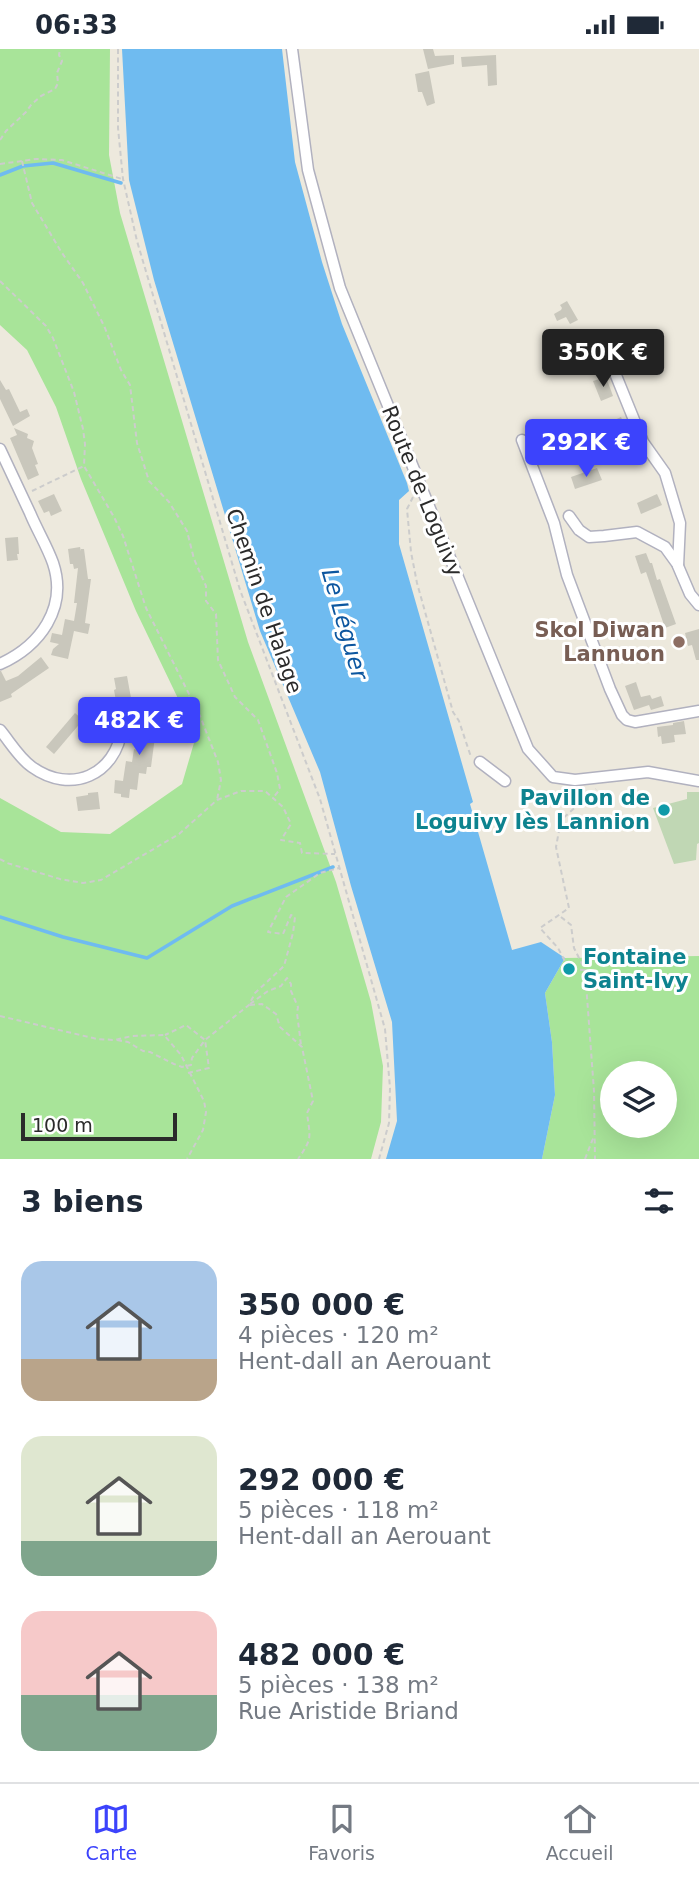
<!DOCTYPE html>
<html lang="fr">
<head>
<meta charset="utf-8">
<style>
  :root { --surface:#fff; --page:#f2f2f3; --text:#1f2937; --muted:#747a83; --line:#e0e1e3; --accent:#3c43fc }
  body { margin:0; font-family:"DejaVu Sans",sans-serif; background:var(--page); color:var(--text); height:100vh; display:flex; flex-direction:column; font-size:26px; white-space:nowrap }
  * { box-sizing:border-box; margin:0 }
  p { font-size:23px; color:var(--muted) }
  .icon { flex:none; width:38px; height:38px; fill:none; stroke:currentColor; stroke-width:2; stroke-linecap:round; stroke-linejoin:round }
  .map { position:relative; height:1110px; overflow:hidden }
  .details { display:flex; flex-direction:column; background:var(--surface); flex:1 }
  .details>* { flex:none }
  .tools { position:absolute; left:600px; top:1012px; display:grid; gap:14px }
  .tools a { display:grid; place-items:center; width:77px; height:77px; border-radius:50%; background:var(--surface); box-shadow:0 7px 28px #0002; font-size:35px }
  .scale { position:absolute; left:21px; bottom:18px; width:156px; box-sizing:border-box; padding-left:7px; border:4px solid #2b2b2b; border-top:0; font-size:19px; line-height:24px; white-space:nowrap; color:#2b2b2b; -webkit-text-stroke:5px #fff; paint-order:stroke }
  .price { position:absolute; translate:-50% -60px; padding:0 16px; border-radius:7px; background:var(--accent); color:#fff; font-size:23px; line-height:46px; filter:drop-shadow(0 2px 4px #0008) }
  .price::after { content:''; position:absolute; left:50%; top:42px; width:21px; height:16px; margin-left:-10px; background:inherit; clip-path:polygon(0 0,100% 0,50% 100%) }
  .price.active { background:#222; color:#fff }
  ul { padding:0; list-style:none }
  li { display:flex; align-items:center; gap:21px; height:175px; padding:0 21px }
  li span { display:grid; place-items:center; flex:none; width:196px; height:140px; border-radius:21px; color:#555 }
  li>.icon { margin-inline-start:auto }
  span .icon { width:84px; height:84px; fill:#fffc; stroke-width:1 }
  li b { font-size:30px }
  h2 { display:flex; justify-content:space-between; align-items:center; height:84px; padding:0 21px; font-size:30px }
  .status { display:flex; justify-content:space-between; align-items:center; height:49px; padding:0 35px; background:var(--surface); direction:ltr }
  .status svg { height:19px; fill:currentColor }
  .dock { display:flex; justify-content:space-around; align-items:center; height:98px; border-top:2px solid var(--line); background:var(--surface); font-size:19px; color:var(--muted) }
  .dock a { display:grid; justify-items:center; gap:4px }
  .dock .active { color:var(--accent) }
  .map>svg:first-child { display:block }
</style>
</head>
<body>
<div class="status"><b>06:33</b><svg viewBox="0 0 49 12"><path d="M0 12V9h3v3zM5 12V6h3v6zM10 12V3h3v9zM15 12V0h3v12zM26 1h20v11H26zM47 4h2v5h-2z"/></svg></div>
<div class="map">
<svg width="699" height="1110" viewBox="0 0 699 1110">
  <rect width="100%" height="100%" fill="#ede9dd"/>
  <g fill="#a8e499" fill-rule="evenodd">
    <polygon points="0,0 110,0 109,106 120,164 248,593 336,833 371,953 383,1017 381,1073 371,1110 0,1110 0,749 61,783 110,785 182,735 196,687 136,562 81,430 56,358 27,301 0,276"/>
    <path d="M699 907V1110H542L555 1046 552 993 545 944 565 909ZM612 1024H665V1076H612Z"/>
  </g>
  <polygon fill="#c0d7b4" points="687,743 699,743 699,794 697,795 696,811 674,815 653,759 687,750"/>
  <polygon fill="#6fbbf0" points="122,0 282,0 295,113 322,213 342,275 407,434 409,442 399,451 399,495 473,753 470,755 512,901 541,893 565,909 545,944 552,993 555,1046 542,1110 386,1110 397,1072 392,973 351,837 320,723 260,582 154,231 129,131"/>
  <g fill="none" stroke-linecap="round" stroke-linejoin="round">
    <g stroke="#6fbbf0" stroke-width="3.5">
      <polyline points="0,126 23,117 53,114 121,134"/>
      <polyline points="0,868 63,888 147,909 232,857 333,818"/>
    </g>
  </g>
  <g fill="#c9c7bc">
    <polygon points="423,0 433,0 435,7 454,6 454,15 428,20"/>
    <polygon points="496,6 497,36 488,37 487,16 462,18 461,8"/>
    <polygon points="429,22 435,54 427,57 422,43 418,43 415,25"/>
    <polygon points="567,252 578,271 570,275 566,268 557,272 554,265 561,261 562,259 560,256"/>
    <polygon points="606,328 613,347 601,352 593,332"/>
    <polygon points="0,331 6,341 9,340 20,363 27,360 30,367 13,377 0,350"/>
    <polygon points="621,368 629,387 618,392 610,373"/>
    <polygon points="14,379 28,385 27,389 34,392 32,399 38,415 35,416 39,426 28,431 10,389 17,386"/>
    <polygon points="597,419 602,431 575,440 571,428"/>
    <polygon points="54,445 62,462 51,467 49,462 44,464 38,452"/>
    <polygon points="657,445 662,456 641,465 637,454"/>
    <polygon points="18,488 19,505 17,505 18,511 7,512 5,489"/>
    <polygon points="80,498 81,502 81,500 84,500 88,530 91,530 85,574 90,575 88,585 74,582 68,610 51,606 53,600 59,595 50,593 52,584 62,586 65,570 74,572 77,554 74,554 78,519 74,520 73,515 70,515 68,500"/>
    <polygon points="646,504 650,514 652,514 657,531 660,530 676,575 665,579 646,523 641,525 635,507"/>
    <polygon points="699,580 699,611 696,611 692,596 688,597 685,584"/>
    <polygon points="41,608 49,619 11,645 12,648 0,653 0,622 1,622 6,632 18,627"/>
    <polygon points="127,627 131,649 116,652 114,641 116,640 114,629"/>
    <polygon points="636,633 641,648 650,646 652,650 661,647 664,657 651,661 649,656 634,661 625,637"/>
    <polygon points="75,664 83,671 54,705 46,698"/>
    <polygon points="145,671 162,672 161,681 156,680 151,718 147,718 146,725 139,724 137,741 130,740 129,749 121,748 121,745 114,744 115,731 123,732 126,712 132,713 134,700 137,701 140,683 135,682 136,672 144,672"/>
    <polygon points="684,672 686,685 674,686 675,693 662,695 661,687 658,688 657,678 673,676 673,674"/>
    <polygon points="98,743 100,760 78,762 76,748 88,746 88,744"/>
  </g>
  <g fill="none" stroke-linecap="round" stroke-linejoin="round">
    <g stroke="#b1b1bf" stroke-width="13">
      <g id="street">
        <polyline points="292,0 308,121 340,239 528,700 553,728 575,731 648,723 699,732"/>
        <polyline points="604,297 643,393 665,424 680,474 678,517 690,545 699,556"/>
        <polyline points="522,391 554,474 567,526 610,640 622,666 627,671 635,673 699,662"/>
        <path d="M0 400C10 421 20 443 30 464 37 481 47 497 53 514 68 559 40 597 0 615"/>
        <polyline points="569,467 579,481 589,488 604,487 637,483 665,498 678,516"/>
        <path d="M0 681C10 693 19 709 32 718 71 746 116 726 122 679"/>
        <polyline points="480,713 505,732"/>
      </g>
    </g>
    <g stroke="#ccc" stroke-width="2" stroke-dasharray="5 3.5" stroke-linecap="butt">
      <polyline points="118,0 118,79 123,130 137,192 240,541 320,750 385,980 390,1039 389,1074 379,1110"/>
      <polyline points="0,91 6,82 26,63 31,56 41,47 55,40 58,34 57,24 62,12 59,6 60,0"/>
      <polyline points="22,112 32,154 62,204 83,234 105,279 121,321 130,336 137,394 149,432 169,453 187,482 194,510 206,537 206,552 216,565 218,611 235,648 258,671 277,724 280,740 273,749"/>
      <polyline points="0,115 36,110 62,111 122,130"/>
      <polyline points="0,232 46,277 53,289 74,343 83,380 85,395 84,417 114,468 123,487 146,559 200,667 218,713 221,731 217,751"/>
      <polyline points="32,442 84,417"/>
      <polyline points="413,448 407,460 411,503 417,534 453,663 459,672 471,708"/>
      <polyline points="131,672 140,664 169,657 190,648"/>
      <polyline points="0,810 7,814 60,830 83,834 101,831 179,785 217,751 241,742 265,742 283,758 291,775 281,791 300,794 302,804 335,805"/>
      <polyline points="561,868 571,876 574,899 585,921 594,1042 595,1110"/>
      <polyline points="585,921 569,920 558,899 540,879 569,859 556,798 561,771 596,740"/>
      <polyline points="250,955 268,942 281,937 287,929 291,935 291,942 298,958 297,964 301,996"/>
      <path d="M250 956 262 955 276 965 280 978 302 998 313 1052 307 1064C310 1088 313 1089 298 1110"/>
      <polyline points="0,967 97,990 115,991 132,987 164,986 181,1006 204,1052 206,1063 203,1081 187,1110"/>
      <polyline points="117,991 128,993 143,1002 150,1003 174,1015 182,1018 191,1016 192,1009 205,991 186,976 165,986"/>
      <polyline points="188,1024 209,1019 205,991 249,956 255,944 284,917 293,884 295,868 291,866 283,885 268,883 286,848 320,824 339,819"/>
      <polyline points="585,1110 594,1087"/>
    </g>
    <use href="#street" stroke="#fff" stroke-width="10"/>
  </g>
  <circle fill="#8d6e63" stroke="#fff" stroke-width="2.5" cx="679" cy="593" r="7"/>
  <g fill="#0f9aa8" stroke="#fff" stroke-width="2.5">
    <circle cx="664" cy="761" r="7"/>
    <circle cx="569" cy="920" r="7"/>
  </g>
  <g text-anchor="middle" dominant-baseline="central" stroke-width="6" stroke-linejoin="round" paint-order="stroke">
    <g font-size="21" fill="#2b2b2b" stroke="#fff">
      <text transform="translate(422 442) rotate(68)">Route de Loguivy</text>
      <text transform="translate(264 552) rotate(71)">Chemin de Halage</text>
    </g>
    <g font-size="21" font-weight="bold" fill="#785e54" stroke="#fff" text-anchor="end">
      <text x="665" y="581">Skol Diwan<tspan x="665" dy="24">Lannuon</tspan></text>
    </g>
    <g font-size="21" font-weight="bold" fill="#0d838f" stroke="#fff" text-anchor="end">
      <text x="650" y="749">Pavillon de<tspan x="650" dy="24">Loguivy lès Lannion</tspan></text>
      <text x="583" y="908" text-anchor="start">Fontaine<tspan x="583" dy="24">Saint-Ivy</tspan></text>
    </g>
    <g font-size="23" font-style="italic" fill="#0c569f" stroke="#fff">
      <text transform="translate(345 575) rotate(74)">Le Léguer</text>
    </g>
  </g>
</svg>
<div class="tools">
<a><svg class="icon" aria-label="layers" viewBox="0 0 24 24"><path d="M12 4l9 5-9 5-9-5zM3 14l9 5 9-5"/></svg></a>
</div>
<div class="scale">100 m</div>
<b class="price active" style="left:603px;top:340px">350K €</b>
<b class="price" style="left:586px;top:430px">292K €</b>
<b class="price" style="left:139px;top:708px">482K €</b>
</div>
<section class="details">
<h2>3 biens<svg class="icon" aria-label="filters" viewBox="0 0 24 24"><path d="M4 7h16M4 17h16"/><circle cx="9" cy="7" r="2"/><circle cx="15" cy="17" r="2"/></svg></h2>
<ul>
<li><span style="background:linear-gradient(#a9c7e8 70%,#b9a48a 0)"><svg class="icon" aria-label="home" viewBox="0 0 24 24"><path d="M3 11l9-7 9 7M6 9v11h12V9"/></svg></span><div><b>350 000 €</b><p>4 pièces · 120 m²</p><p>Hent-dall an Aerouant</p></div></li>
<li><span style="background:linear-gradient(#dfe7d0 75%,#7fa58c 0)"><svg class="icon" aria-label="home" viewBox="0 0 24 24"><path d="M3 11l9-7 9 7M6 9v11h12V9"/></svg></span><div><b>292 000 €</b><p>5 pièces · 118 m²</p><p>Hent-dall an Aerouant</p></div></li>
<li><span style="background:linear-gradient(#f6c9c9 60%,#7fa58c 0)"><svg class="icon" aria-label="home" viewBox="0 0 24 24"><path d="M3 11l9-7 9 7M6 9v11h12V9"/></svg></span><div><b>482 000 €</b><p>5 pièces · 138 m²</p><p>Rue Aristide Briand</p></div></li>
</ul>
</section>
<nav class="dock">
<a class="active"><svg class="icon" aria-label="map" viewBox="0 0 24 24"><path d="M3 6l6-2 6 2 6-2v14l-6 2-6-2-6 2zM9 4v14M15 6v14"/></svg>Carte</a>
<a><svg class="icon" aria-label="saved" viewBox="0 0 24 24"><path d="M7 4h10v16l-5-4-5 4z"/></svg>Favoris</a>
<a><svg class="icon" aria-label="home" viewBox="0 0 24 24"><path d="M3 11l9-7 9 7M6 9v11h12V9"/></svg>Accueil</a>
</nav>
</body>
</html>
